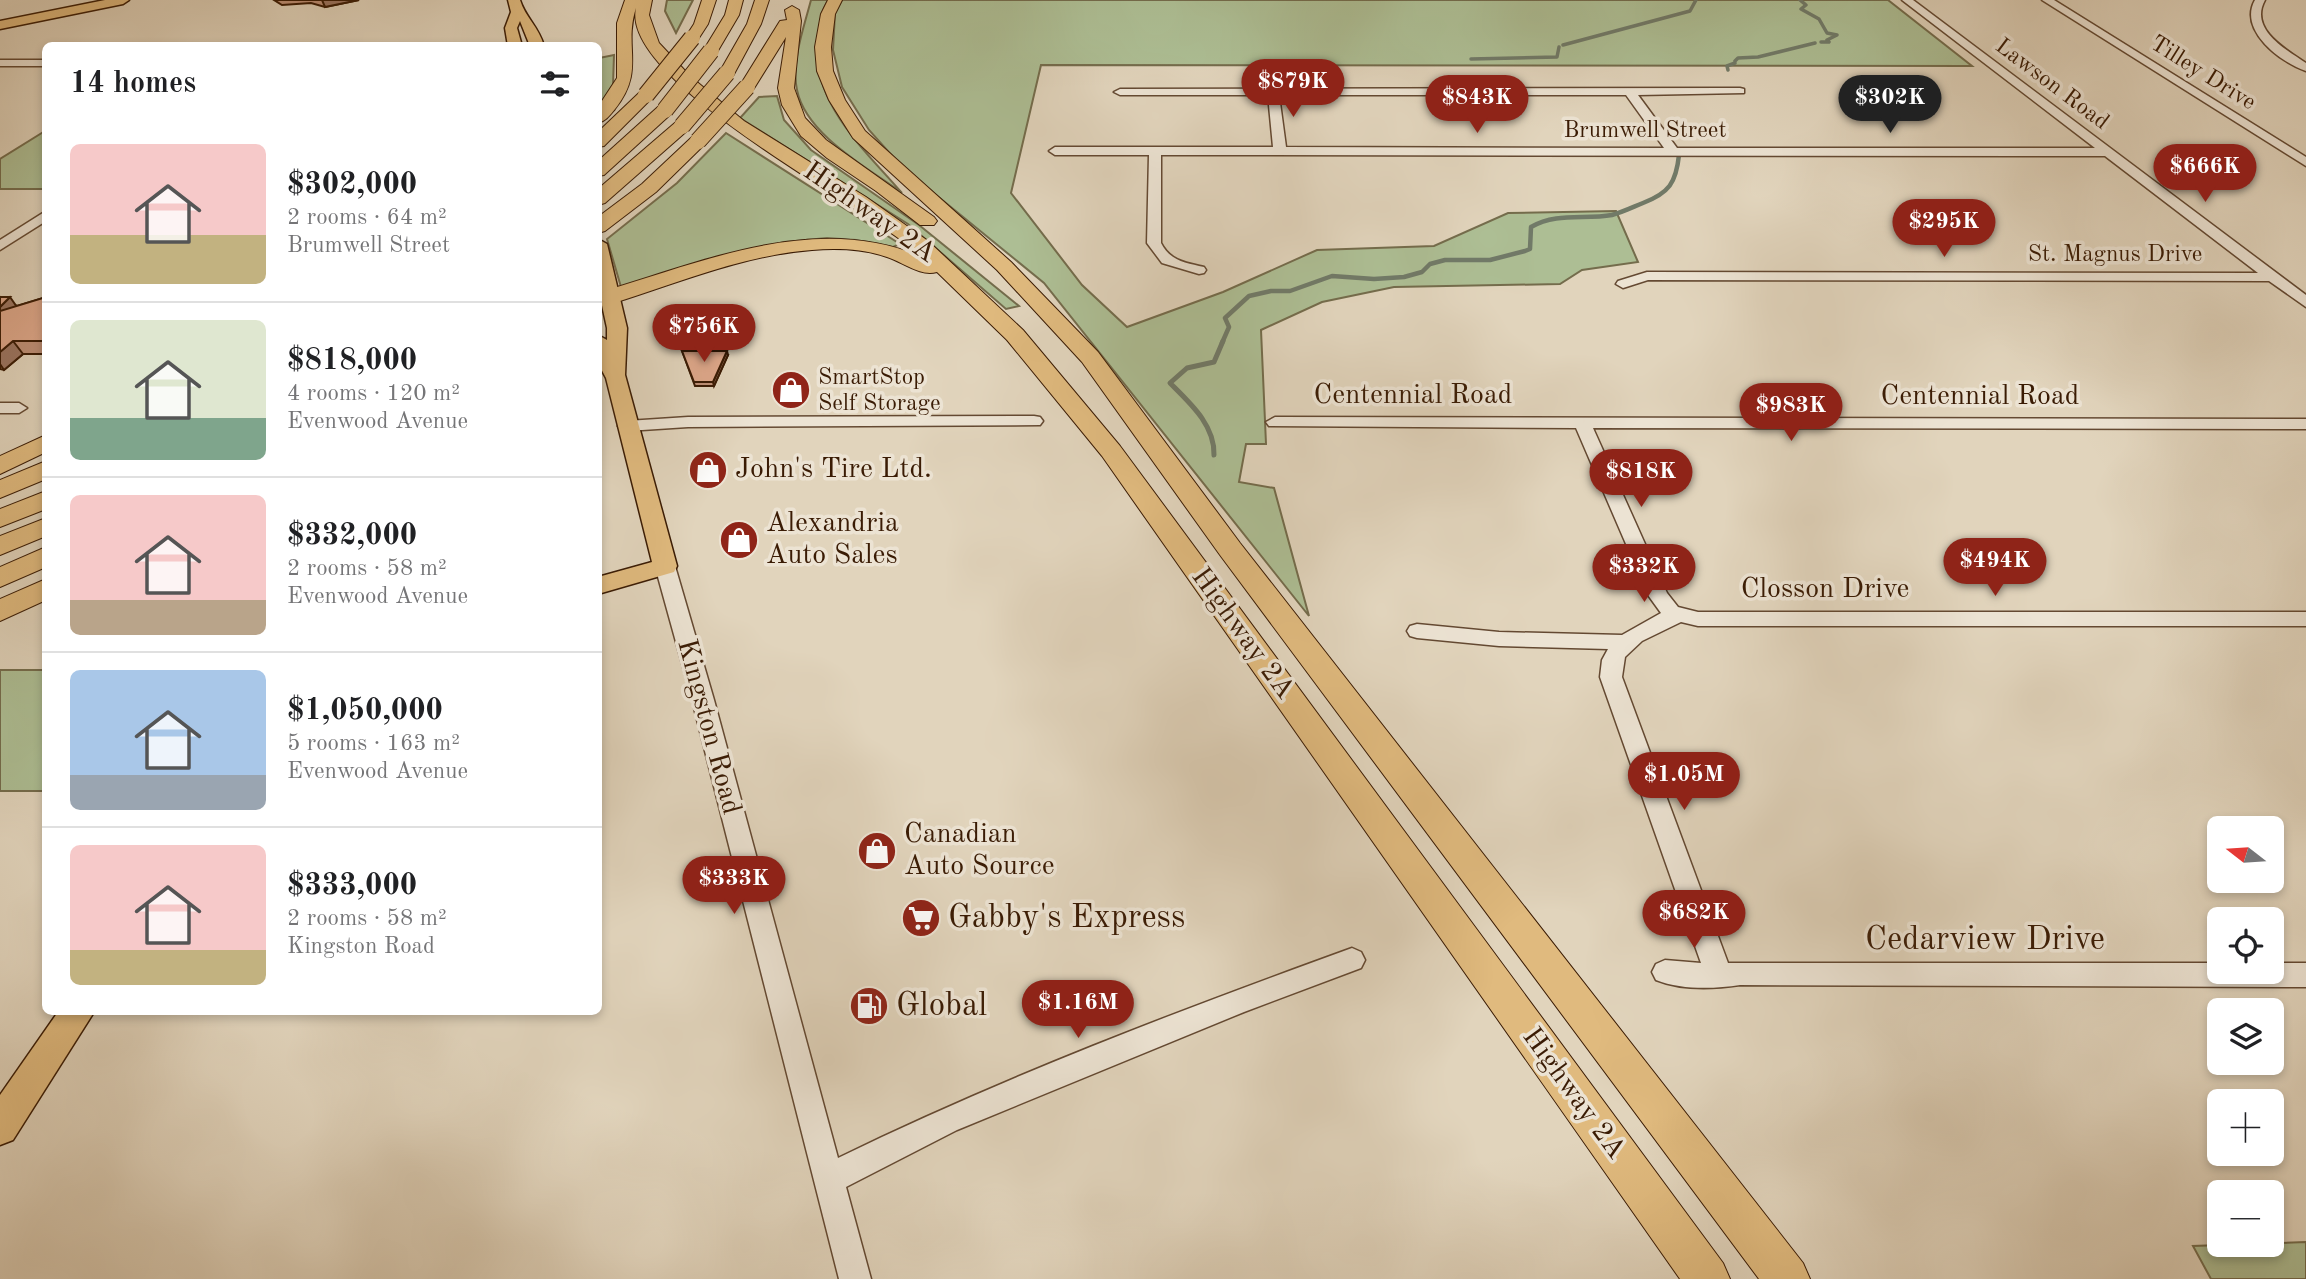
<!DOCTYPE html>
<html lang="en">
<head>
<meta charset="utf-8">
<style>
  :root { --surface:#fff; --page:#f6f6f6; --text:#202124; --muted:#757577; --line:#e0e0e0; --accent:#8f2418 }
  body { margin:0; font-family:"Old Standard TT",serif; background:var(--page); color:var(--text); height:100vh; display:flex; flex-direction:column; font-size:26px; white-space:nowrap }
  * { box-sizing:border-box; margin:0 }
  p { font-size:23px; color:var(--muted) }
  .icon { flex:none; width:38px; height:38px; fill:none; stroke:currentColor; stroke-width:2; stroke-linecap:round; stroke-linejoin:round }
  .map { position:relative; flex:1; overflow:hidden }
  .details { position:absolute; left:42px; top:42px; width:560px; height:973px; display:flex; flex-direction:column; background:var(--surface); border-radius:10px; box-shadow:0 4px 10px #0003 }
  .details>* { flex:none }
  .needle { width:46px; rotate:287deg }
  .buttons { position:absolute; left:2207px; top:816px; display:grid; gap:14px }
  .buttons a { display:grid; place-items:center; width:77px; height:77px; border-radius:10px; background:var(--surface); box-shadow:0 4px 10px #0003; font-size:35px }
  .price { position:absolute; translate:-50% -60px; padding:0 16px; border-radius:24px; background:var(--accent); color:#fff; font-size:23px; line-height:46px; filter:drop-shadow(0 2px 4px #0008) }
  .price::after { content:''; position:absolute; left:50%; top:42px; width:21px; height:16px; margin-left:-10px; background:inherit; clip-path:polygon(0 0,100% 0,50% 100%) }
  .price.on { background:#222; color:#fff }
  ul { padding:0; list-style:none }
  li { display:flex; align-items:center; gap:21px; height:175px; padding:0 28px }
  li+li { border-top:2px solid var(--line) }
  li span { display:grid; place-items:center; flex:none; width:196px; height:140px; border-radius:10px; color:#555 }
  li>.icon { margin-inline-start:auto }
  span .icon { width:84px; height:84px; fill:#fffc; stroke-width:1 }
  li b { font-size:30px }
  h2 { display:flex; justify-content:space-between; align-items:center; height:84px; padding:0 28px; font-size:30px }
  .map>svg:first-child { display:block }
</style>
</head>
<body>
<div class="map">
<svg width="2306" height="1279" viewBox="0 0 2306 1279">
  <rect width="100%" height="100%" fill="#e1d4bc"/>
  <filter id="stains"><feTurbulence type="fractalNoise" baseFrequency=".00286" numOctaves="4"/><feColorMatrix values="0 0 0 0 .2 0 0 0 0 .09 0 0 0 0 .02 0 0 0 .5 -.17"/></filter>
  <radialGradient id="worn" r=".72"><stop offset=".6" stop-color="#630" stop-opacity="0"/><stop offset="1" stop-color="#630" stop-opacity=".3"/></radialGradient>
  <g fill="#adbe94" stroke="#746c4c" stroke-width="2">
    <polygon points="667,0 693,0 676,33 665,11"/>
    <path d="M811 0H828C821 12 820 22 818 36 808 100 864 149 902 193 868 168 806 135 797 90 791 62 804 27 811 0Z"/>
    <polygon points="842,0 1888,0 1972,66 1041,65 1011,193 1082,285 1127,327 1223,292 1317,250 1434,246 1508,213 1616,211 1638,262 1582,270 1560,284 1394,287 1322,302 1261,330 1266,444 1246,444 1239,482 1274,488 1309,616 1044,283 903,168 869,130 842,87 833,50 835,13"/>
    <polygon points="614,55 613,85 599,107 599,58"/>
    <polygon points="777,96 784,120 811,150 919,225 1019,306 1006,309 908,224 740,118 759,97"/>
    <polygon points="45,131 45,189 0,189 0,159"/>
    <polygon points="726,133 900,244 893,247 856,240 827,238 784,242 621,287 607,239 677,183"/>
    <rect x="0" y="670" width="45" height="121"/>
    <polygon points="2306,1242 2306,1279 2211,1279 2193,1246"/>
  </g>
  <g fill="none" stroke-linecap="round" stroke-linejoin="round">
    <g stroke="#717a68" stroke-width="3.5">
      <polyline points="1800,0 1806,5 1801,9 1819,19 1827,33 1837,35 1827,40 1829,42 1821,42"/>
      <polyline points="1563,45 1690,11 1696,0"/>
      <polyline points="1471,59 1557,57 1559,47"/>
      <polyline points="1735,61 1738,58 1758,57 1815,43"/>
      <polyline points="1728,70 1727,66 1735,63"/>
    </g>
    <path stroke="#717a68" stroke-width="4.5" d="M1222 343 1229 327 1225 318 1249 296 1271 291H1290L1332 276 1374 279 1404 277 1422 272 1430 264 1445 260H1490L1525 251 1530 249 1531 227C1557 212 1584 220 1612 215 1623 212 1633 207 1643 203 1669 193 1676 183 1679 155"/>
    <path stroke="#717a68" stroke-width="5" d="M1214 455C1215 425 1190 403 1170 383L1187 368 1214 362 1223 341"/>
    <g stroke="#644932" stroke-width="3">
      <g id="minor">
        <path d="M1902 0H1913L2306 295V307L2269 281 1648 280 1623 288 1616 284 1618 281 1647 272 2258 273 2105 156 1161 155V243C1170 261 1186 263 1204 267L1206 270 1204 273 1199 274 1162 263 1147 243 1149 155H1055L1049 151 1055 147H1273L1268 95H1120L1114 92 1120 89 1740 88 1744 89V93L1638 95 1677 148H2095ZM1279 95H1626L1664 148 1286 147Z"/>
        <polygon points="2042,0 2054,0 2306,157 2306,166"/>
        <path d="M2255 0H2265C2249 29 2285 49 2306 63V71C2280 62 2238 30 2255 0Z"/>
        <rect x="0" y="60" width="46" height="6"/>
        <polygon points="46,211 46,221 0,250 0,240"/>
        <polygon points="0,403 19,403 27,408 19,413 0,413"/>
        <polygon points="1034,416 1040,417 1043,421 1040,425 688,427 627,431 618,426 627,421 688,417"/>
        <path d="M1275 417 2306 419V429L1593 428 1667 593 1678 607 1698 612H2306V626H1698L1681 622 1642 641 1625 657 1622 677 1728 963H2219V971H2272V963H2306V987L1740 985C1714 989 1681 990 1656 980L1652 972 1656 964 1665 960 1701 963 1600 677 1602 660 1608 649 1499 646 1417 638 1410 636 1407 631 1410 626 1417 624 1499 632 1622 635 1661 613 1648 595 1576 428 1269 426 1266 422Z"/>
        <path d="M665 560 672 561 675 566 714 700 838 1158C1004 1077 1178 1011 1352 948L1361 952 1365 960 1361 968 1244 1012 957 1130 846 1187 871 1279H839L692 700 655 566 658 561Z"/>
      </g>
    </g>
    <g stroke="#3a1b04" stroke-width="3">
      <g id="major">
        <polygon points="105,0 129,0 123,4 0,29 0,21"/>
        <path d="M508 0H520C525 17 539 27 544 46H530L520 21 517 28 522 46H508L505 28 511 12Z"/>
        <polygon points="598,239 607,244 627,328 625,375 677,566 674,572 598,594 598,577 652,562 606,378 598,363 598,335 607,340 607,328 598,287"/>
        <polygon points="58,1012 94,1012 13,1140 0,1145 0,1095"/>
      </g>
    </g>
    <g stroke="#3a1b04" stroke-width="2">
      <g id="highway">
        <path d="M625 0H652L649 15 659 43 691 77 744 121 866 197 928 241 1023 330 1120 446 1723 1263 1730 1279H1680L1102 456 1007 340 937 272C920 277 903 262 887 257 864 249 837 248 812 250 746 255 682 281 620 301H604L601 296 604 291C706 261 817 212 922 257 871 208 620 83 636 8 623 48 646 70 615 109 610 115 606 121 598 123V107L617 78V23Z"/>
        <polygon points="702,0 716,0 708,24 697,41 687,41 685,38 694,24"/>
        <polygon points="729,0 743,0 739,15 716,54 706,54 703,51 725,15"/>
        <polygon points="755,0 769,0 761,24 733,76 721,76 719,73 747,24"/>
        <polygon points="828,0 842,0 835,14 831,47 833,71 845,100 865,131 1011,262 1098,352 1240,543 1803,1263 1810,1279 1759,1279 1220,555 1082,362 997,270 853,138 829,100 817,71 815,47 821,14"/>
        <polygon points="792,6 799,10 801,21 794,88 805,118 826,140 934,217 937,221 934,225 920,225 876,191 827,158 801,136 782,105 778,88 786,37 753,90 741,90 739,87 780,21 787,20 785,10"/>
        <polygon points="646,90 652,92 654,95 652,98 604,146 598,147 598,132 640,92"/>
        <polygon points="665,105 673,110 671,114 604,175 598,176 598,161 659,106"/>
        <polygon points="682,121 688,122 691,126 688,130 605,203 598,205 598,189 676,122"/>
        <polygon points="698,136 707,141 704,145 656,192 605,231 598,233 598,217 642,184 692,137"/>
        <polygon points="46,435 46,452 0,474 0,456"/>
        <polygon points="46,461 46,479 0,498 0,480"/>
        <polygon points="46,491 46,509 0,527 0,509"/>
        <polygon points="46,518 46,536 0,555 0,536"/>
        <polygon points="46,547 46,567 0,587 0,567"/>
        <polygon points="46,579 46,600 0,621 0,599"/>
      </g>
    </g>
    <use href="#minor" fill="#ece3d3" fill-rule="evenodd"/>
    <use href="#major" fill="#e0ba7e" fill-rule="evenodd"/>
    <use href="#highway" fill="#e0ba7e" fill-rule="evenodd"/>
    <g stroke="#3a1b04" stroke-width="18" stroke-linecap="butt">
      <g id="highway-bridge">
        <polyline points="646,95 692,38"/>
        <polyline points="665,110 711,51"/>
        <polyline points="682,126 727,73"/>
        <polyline points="698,141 747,87"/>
      </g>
    </g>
    <use href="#highway-bridge" stroke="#e0ba7e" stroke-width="16"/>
  </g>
  <g fill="#be9077" stroke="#3a1b04" stroke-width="2">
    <polygon points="274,0 359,0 325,7 311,3 282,5"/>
    <polygon points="0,297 17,306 46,297 46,354 23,354 4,370 0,369"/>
    <polygon points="682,351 728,355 714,386 695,386"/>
  </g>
  <g fill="#9b7561" stroke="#3a1b04" stroke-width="2">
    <polygon points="322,0 359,0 325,7"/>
    <polygon points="10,297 19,310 0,321 0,307"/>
    <polygon points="13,341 23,354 4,370 0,364 0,352"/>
    <polygon points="727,351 728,355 714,386 713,382"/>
  </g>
  <g fill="#dda78a" stroke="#3a1b04" stroke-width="2">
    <polygon points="0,297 10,297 0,307"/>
    <polygon points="46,297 46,341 13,341 0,352 0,311"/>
    <polygon points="682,351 727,351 713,382 694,382"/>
  </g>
  <defs>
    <g id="shop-disc" transform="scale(2.0125)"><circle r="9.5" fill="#8f2418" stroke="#ece3d3"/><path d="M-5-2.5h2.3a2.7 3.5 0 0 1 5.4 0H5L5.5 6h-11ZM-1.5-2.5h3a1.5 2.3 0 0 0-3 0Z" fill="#fff"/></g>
    <g id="supermarket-disc" transform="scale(2.0125)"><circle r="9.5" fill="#8f2418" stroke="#ece3d3"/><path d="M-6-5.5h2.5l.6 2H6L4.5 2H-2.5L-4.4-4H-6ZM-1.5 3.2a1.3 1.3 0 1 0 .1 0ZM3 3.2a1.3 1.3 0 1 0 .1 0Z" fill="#fff"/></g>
    <g id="fuel-disc" transform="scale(2.0125)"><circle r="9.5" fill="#8f2418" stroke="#ece3d3"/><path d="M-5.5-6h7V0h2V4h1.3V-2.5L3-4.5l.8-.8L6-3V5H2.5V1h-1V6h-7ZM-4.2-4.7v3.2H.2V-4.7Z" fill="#fff"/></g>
  </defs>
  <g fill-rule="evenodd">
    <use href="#shop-disc" x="791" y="390"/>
    <use href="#shop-disc" x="708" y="470"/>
    <use href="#shop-disc" x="739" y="540"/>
    <use href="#shop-disc" x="877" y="851"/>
    <use href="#supermarket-disc" x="921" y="918"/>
    <use href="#fuel-disc" x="869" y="1006"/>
  </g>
  <g text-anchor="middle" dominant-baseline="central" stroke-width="7" stroke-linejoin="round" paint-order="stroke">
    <g font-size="23" fill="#3a1b04" stroke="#ece3d3">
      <text transform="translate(2203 73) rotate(32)">Tilley Drive</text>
      <text transform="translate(2052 84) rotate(37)">Lawson Road</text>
      <text x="1645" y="130">Brumwell Street</text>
      <text x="2115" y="254">St. Magnus Drive</text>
    </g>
    <g font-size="23" fill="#3a1b04" stroke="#ece3d3" text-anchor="start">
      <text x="818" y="377">SmartStop<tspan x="818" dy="26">Self Storage</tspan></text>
    </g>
    <g font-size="28" fill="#3a1b04" stroke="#ece3d3">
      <text transform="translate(869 213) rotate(35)">Highway 2A</text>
      <text x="1413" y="396">Centennial Road</text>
      <text x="1980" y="397">Centennial Road</text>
      <text x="1825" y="590">Closson Drive</text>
      <text transform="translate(1242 634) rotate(54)">Highway 2A</text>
      <text transform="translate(708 727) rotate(75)">Kingston Road</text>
      <text transform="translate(1573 1094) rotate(54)">Highway 2A</text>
    </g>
    <g font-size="28" fill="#3a1b04" stroke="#ece3d3" text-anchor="start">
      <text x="735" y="470">John's Tire Ltd.</text>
      <text x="766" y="524">Alexandria<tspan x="766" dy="32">Auto Sales</tspan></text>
      <text x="904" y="835">Canadian<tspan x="904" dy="32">Auto Source</tspan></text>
    </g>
    <g font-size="33" fill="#3a1b04" stroke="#ece3d3" text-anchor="start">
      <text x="948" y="918">Gabby's Express</text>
      <text x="896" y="1006">Global</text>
    </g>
    <g font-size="33" fill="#3a1b04" stroke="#ece3d3">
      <text x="1985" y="940">Cedarview Drive</text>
    </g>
  </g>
  <rect width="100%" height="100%" filter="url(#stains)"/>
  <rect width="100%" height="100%" fill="url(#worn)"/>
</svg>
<div class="buttons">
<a><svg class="needle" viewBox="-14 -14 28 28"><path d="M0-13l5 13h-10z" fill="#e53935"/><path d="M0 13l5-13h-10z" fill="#757577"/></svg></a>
<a><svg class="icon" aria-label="locate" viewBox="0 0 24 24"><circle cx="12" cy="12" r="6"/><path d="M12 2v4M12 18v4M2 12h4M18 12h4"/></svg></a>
<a><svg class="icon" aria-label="layers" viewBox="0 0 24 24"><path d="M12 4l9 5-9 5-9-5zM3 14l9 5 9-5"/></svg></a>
<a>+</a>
<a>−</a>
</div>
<b class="price" style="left:1293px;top:119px">$879K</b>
<b class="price" style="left:1477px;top:135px">$843K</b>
<b class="price on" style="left:1890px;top:135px">$302K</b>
<b class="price" style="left:2205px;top:204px">$666K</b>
<b class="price" style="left:1944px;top:259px">$295K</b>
<b class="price" style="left:704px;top:364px">$756K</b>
<b class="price" style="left:1791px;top:443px">$983K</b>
<b class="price" style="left:1641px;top:509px">$818K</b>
<b class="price" style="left:1995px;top:598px">$494K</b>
<b class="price" style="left:1644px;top:604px">$332K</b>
<b class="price" style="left:1684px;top:812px">$1.05M</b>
<b class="price" style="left:734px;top:916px">$333K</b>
<b class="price" style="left:1694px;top:950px">$682K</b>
<b class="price" style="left:1078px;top:1040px">$1.16M</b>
<section class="details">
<h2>14 homes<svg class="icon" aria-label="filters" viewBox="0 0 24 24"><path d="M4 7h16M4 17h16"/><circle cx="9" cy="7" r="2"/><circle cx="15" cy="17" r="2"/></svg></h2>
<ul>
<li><span style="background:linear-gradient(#f6c9c9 65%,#c2b280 0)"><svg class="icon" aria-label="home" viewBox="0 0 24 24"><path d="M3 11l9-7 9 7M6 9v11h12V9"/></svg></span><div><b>$302,000</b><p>2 rooms · 64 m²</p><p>Brumwell Street</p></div></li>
<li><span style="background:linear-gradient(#dfe7d0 70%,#7fa58c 0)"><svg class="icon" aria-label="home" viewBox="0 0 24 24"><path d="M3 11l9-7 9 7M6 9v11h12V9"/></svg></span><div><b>$818,000</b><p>4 rooms · 120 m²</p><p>Evenwood Avenue</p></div></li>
<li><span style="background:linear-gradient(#f6c9c9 75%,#b9a48a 0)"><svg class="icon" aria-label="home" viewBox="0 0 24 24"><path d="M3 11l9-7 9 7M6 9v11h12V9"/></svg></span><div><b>$332,000</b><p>2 rooms · 58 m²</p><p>Evenwood Avenue</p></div></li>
<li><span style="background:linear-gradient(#a9c7e8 75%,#9aa5b1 0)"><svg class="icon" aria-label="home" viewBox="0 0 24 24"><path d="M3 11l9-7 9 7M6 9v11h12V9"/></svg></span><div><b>$1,050,000</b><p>5 rooms · 163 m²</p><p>Evenwood Avenue</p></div></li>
<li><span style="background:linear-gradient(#f6c9c9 75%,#c2b280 0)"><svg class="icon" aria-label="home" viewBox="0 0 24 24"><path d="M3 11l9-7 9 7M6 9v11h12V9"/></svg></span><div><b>$333,000</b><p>2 rooms · 58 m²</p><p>Kingston Road</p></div></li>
</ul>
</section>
</div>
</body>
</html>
